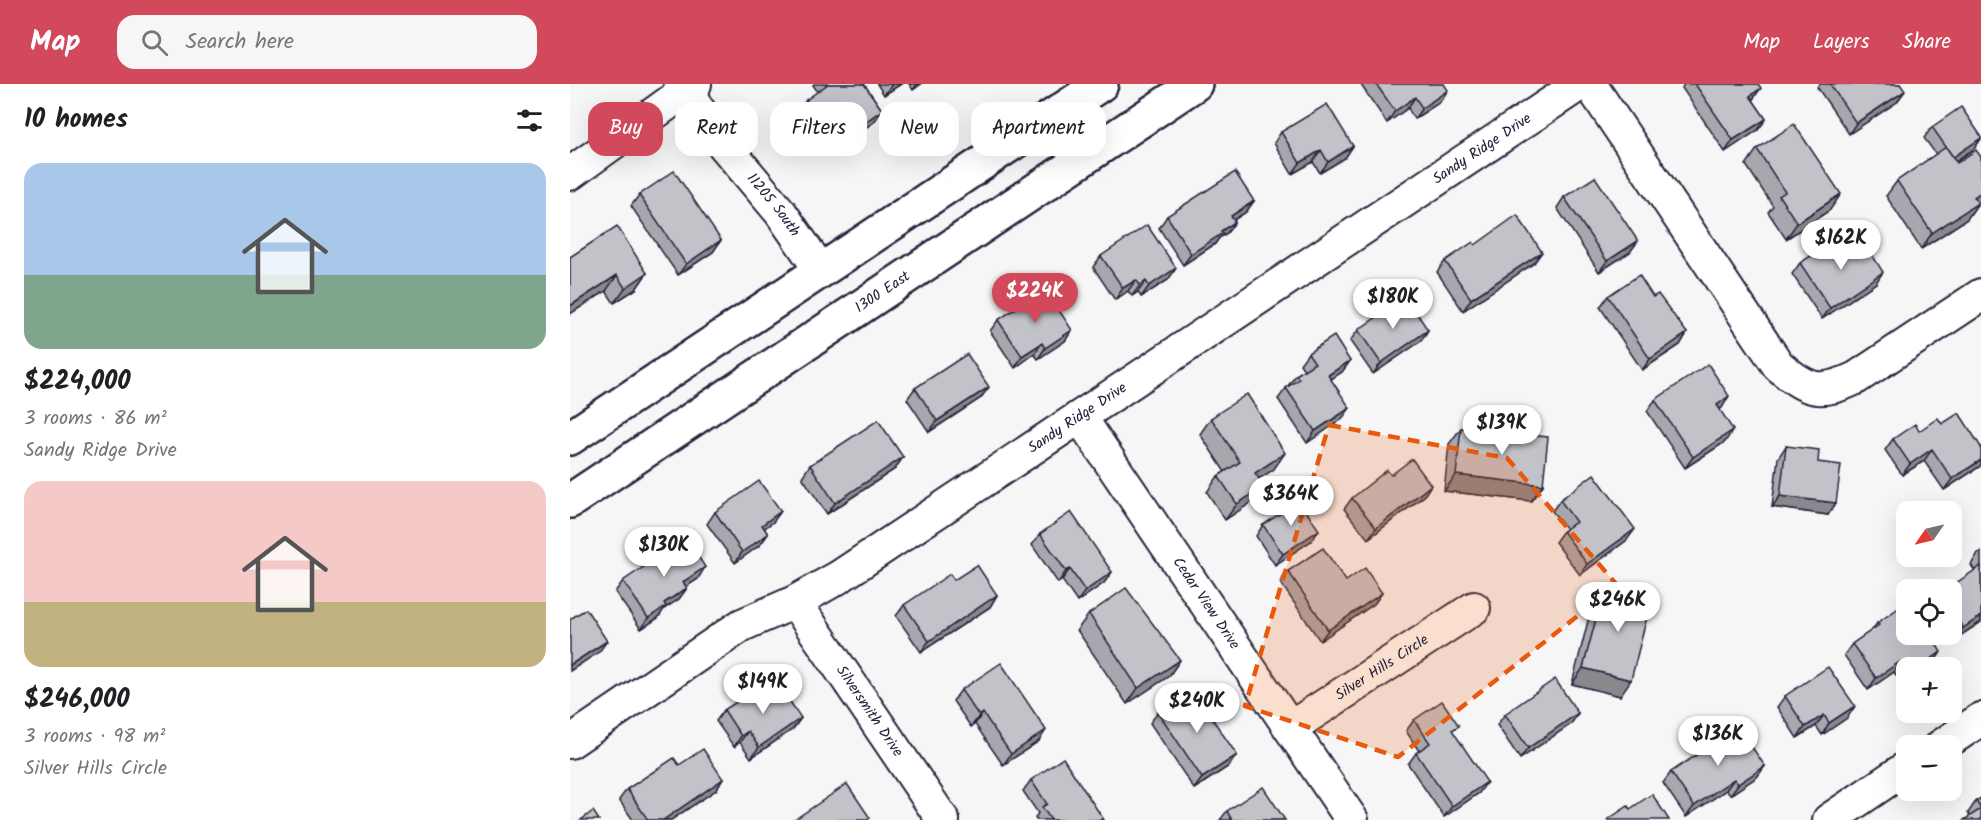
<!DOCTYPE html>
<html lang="en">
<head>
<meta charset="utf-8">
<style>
  :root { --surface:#fff; --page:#f6f6f6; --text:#202124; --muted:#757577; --accent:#d1495b }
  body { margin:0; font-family:Kalam,sans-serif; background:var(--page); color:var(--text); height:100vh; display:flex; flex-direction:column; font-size:22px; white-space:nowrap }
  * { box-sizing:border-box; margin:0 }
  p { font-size:20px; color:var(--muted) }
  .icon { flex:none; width:33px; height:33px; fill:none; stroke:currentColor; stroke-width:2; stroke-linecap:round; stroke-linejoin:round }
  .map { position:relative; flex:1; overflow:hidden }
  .sheet { display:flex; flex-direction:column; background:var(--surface); width:570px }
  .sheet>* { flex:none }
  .guide { position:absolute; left:18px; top:18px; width:570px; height:54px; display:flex; gap:12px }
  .needle { width:39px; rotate:236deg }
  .buttons { position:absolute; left:1326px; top:417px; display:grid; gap:12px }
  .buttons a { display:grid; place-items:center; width:66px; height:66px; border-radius:12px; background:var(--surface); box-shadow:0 6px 24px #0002; font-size:30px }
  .price { position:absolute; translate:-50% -51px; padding:0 14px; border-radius:21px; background:#fff; color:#222; font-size:20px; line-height:39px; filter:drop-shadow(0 2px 3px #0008) }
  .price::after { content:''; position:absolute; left:50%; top:36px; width:18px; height:14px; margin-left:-9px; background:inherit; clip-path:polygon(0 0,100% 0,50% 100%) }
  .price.current { background:var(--accent); color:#fff }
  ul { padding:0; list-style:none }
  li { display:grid; align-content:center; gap:12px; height:318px; padding:0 24px }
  li span { display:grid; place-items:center; height:186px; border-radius:18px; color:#555 }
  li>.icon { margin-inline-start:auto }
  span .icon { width:108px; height:108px; fill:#fffc; stroke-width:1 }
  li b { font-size:26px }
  h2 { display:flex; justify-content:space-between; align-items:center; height:72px; padding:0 24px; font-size:26px }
  .pill { padding:0 21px; border-radius:18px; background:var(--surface); box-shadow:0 6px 24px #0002; font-size:21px; line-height:54px }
  .pill.current { background:var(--accent); color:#fff }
  header { display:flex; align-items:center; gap:36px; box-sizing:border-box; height:84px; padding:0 30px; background:var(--accent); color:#fff }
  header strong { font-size:28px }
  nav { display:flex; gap:33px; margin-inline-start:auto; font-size:21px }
  .search { width:420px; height:54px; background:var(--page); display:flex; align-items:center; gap:15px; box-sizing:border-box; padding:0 21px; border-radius:18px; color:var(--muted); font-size:22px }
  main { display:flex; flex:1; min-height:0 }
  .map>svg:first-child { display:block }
</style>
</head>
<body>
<header>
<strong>Map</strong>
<div class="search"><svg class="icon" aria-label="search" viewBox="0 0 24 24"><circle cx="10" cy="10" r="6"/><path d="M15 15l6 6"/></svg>Search here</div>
<nav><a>Map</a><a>Layers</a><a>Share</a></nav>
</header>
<main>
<section class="sheet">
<h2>10 homes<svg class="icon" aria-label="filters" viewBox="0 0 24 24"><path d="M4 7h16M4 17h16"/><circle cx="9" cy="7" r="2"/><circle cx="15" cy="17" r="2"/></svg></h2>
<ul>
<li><span style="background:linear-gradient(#a9c7e8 60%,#7fa58c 0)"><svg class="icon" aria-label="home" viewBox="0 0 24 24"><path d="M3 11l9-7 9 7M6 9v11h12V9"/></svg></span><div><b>$224,000</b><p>3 rooms · 86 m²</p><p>Sandy Ridge Drive</p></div></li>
<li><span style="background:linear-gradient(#f6c9c9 65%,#c2b280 0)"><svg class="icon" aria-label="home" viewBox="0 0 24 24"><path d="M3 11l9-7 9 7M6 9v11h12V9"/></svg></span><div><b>$246,000</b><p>3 rooms · 98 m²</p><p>Silver Hills Circle</p></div></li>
</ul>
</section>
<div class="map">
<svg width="1411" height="736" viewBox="0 0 1411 736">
  <rect width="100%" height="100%" fill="#f6f6f7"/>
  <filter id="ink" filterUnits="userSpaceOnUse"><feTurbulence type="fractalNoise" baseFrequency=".0167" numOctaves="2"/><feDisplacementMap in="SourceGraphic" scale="12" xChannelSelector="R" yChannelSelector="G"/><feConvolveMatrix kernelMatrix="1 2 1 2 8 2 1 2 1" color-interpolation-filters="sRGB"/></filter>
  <g filter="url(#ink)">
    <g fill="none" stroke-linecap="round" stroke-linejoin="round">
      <g stroke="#22223b" stroke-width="36">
        <g id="street">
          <path id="s1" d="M110 0 152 59 211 129 251 187"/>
          <path d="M1020 0 1208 281C1237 307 1250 311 1286 294L1411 211"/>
          <polyline points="0,90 125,0"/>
          <path id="s2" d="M510 333 782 736"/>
          <path id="s3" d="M225 518 373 736"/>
          <path id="s4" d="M720 644 904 524"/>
          <path id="s5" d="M0 658 172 541 225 518 269 493 1010 0"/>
          <polyline points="1371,662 1411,635"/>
          <polyline points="1259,736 1336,684"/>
        </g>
      </g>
      <g stroke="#22223b" stroke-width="38">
        <g id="primary">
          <polyline points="0,354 531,0"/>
          <path id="s6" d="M0 417 625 0"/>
        </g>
      </g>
      <use href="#street" stroke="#fff" stroke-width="32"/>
      <use href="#primary" stroke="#fff" stroke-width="33"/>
    </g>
    <g fill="#a7a7ad" stroke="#22223b" stroke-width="1.5">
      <polygon points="244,0 294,0 312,26 304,38 257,70 229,27 236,16 248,8 243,1"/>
      <polygon points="307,0 331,0 314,11"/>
      <polygon points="339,0 351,0 343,6"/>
      <polygon points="792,0 874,0 870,18 844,35 838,24 817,39 791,1"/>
      <polygon points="1114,0 1188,0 1183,16 1196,35 1188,46 1155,68 1112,4"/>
      <polygon points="1250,0 1330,0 1327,18 1279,50 1247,3"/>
      <polygon points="1362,43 1411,52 1411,55 1404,65 1386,78 1387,79 1411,73 1411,117 1408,119 1397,135 1351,165 1316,112 1327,97 1366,70 1354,54"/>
      <polygon points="711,48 783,62 775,74 750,89 743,78 722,90 704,59"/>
      <polygon points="1187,65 1260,126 1216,155 1198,128 1203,122 1176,81"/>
      <polygon points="69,111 151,156 143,168 108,191 61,122"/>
      <polygon points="994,113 1068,157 1060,168 1029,188 987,124"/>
      <polygon points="684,117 676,128 664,136 665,138 657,149 649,154 645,160 613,181 589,144 597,132"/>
      <polygon points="905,161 964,179 893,227 867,188 875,177"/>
      <polygon points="531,172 606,184 598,196 571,213 568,208 562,212 558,207 545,216 523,183"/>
      <polygon points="1272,172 1306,199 1252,235 1222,190 1230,179"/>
      <polygon points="0,173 77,189 66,205 44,219 36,207 0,230"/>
      <polygon points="1038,212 1083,213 1117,249 1110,261 1072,286 1030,223"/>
      <polygon points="428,236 502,246 495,257 468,275 464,270 445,284 420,247"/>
      <polygon points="788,246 858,246 851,257 803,290 780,257"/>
      <polygon points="738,269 780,277 772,288 761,295 772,335 737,359 708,315 726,291 734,286 730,280"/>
      <polygon points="345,304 411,314 359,348 337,315"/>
      <polygon points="1085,316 1152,324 1149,325 1155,358 1115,384 1077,327"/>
      <polygon points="641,334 704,385 689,395 694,402 682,418 655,436 637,408 648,392 655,388 630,350"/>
      <polygon points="1372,340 1411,363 1411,381 1409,383 1374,406 1354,377 1332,391 1315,366 1323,355"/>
      <polygon points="891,344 973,401 961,417 874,407 879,360"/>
      <polygon points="1216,362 1248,378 1258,431 1202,423 1208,374"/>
      <polygon points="333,373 325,385 257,430 232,393 240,381"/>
      <polygon points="821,391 854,412 798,455 774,425 782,414"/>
      <polygon points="990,416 1057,456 1010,491 985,458 993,447 996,445 982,427"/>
      <polygon points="211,427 203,438 194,444 198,450 190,461 165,479 137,440 145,428"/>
      <polygon points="693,441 741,457 705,481 686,452"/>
      <polygon points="470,450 542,488 534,499 507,518 492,496 488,499 462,461"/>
      <polygon points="1411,468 1411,538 1385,555 1382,550 1382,506 1405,487 1401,481 1408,469"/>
      <polygon points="718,487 776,497 812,509 804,520 750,557 710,498"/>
      <polygon points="128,495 116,502 117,504 109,515 94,525 88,534 71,545 45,508 53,497"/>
      <polygon points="384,496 427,511 420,523 351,568 326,532 334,521"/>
      <polygon points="1035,501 1050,612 1002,600 1023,517"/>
      <polygon points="519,530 610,576 599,592 557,620 507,546"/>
      <polygon points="1307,539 1364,579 1336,584 1336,597 1332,600 1324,588 1298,606 1274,571 1282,560 1302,546"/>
      <polygon points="391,606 469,657 433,681 405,640 401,643 383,617"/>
      <polygon points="1215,612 1285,622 1277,634 1252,651 1246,642 1227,654 1207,623"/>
      <polygon points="181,616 231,634 223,645 181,674 170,658 164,663 146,637 154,626"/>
      <polygon points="588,628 659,682 624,705 580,639"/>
      <polygon points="1008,629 1001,640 950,675 927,641 935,630"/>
      <polygon points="844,636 884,649 909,709 874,733 838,680 846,669 849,667 836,647"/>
      <polygon points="109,681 153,695 146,706 101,736 63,736 49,716 57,705"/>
      <polygon points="1195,682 1187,693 1160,711 1156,706 1116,733 1093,699 1101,688"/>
      <polygon points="461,696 534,736 466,736 465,734 468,729 453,707"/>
      <polygon points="1411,714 1411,736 1400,732 1398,729 1406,717"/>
      <polygon points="657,727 715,736 650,736"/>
    </g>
    <g fill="#88888d" stroke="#22223b" stroke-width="1.5">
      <polygon points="322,0 331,0 314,11"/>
      <polygon points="347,0 351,0 343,6"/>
      <polygon points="1191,4 1183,15 1172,23 1180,12"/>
      <polygon points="878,6 870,18 844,35 852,24"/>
      <polygon points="1335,7 1327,18 1279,50 1286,39"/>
      <polygon points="845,13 838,24 817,39 825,27"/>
      <polygon points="312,26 304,38 257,70 265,59"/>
      <polygon points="1196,35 1188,46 1155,68 1163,56"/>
      <polygon points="1411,54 1404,65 1375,84 1383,73"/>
      <polygon points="783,62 775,74 750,89 758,78"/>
      <polygon points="751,66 743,78 722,90 730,79"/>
      <polygon points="1411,108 1411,117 1408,119 1397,135 1351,165 1362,149 1404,113"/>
      <polygon points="1271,110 1260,126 1216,155 1227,139"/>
      <polygon points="684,117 676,128 653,143 661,132"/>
      <polygon points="665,138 657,149 649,154 645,160 613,181 621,170 651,147"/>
      <polygon points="151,156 143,168 108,191 116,180"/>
      <polygon points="1068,157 1060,168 1029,188 1037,177"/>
      <polygon points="972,168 964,179 893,227 901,215"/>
      <polygon points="606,184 598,196 571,213 579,202"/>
      <polygon points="1313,188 1306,199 1252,235 1260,224"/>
      <polygon points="77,189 66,205 44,219 55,204"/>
      <polygon points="47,191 36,207 0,230 0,222"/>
      <polygon points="566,196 558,207 545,216 553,204"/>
      <polygon points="576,197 568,208 562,212 570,201"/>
      <polygon points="502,246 495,257 468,275 475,264"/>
      <polygon points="858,246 851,257 803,290 811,279"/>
      <polygon points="1117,249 1110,261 1072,286 1080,275"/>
      <polygon points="472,259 464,270 445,284 452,272"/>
      <polygon points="780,277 772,288 750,302 758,291"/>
      <polygon points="419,303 411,314 359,348 367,337"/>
      <polygon points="1159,312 1152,324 1139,332 1147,321"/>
      <polygon points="780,324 772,335 737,359 745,347"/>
      <polygon points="1163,346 1155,358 1115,384 1123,373"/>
      <polygon points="1362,365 1354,377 1332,391 1340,380"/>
      <polygon points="715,369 704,385 674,405 685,389"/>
      <polygon points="333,373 325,385 257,430 265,419"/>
      <polygon points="1411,376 1411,381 1409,383 1374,406 1382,395"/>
      <polygon points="886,391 973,401 961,417 874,407"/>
      <polygon points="861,401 854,412 798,455 806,444"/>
      <polygon points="694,402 682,418 655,436 667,420"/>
      <polygon points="1210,412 1266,419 1258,431 1202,423"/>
      <polygon points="211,427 203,438 184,452 192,441"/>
      <polygon points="1065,445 1057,456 1010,491 1017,480"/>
      <polygon points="749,446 741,457 705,481 713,470"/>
      <polygon points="198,450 190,461 165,479 172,468"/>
      <polygon points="135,483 128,495 105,510 113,498"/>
      <polygon points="500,485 492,496 488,499 496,487"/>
      <polygon points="542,488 534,499 507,518 515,507"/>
      <polygon points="117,504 109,515 94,525 88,534 71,545 78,534 94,519"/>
      <polygon points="812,509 804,520 750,557 758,546"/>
      <polygon points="427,511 420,523 351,568 359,557"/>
      <polygon points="1411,532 1411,538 1385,555 1393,544"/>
      <polygon points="37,557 29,568 0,587 0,581"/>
      <polygon points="1371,568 1364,579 1357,584 1348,584"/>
      <polygon points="610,576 599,592 557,620 568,604"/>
      <polygon points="1331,577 1324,588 1298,606 1306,594"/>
      <polygon points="1013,584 1061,596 1050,612 1002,600"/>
      <polygon points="1285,622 1277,634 1252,651 1259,639"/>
      <polygon points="413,629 405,640 401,643 409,632"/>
      <polygon points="1008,629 1001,640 950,675 958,664"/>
      <polygon points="1254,631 1246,642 1227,654 1235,643"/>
      <polygon points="231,634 223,645 181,674 189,663"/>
      <polygon points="476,646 469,657 433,681 441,670"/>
      <polygon points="178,647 170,658 164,663 171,652"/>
      <polygon points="667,671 659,682 624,705 632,694"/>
      <polygon points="1195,682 1187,693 1160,711 1168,700"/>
      <polygon points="153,695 146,706 101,736 93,736"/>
      <polygon points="1164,695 1156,706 1116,733 1124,722"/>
      <polygon points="917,698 909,709 874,733 882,722"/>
    </g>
    <g fill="#c2c2c9" stroke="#22223b" stroke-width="1.5">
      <polygon points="258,0 294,0 312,26 265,59 236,16"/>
      <polygon points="806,0 874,0 878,6 852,24 845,13 825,27"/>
      <polygon points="1125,0 1188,0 1191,4 1180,12 1196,35 1163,56"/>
      <polygon points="1260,0 1330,0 1335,7 1286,39"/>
      <polygon points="757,20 783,62 758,78 751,66 730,79 711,48"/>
      <polygon points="1391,23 1411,52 1411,54 1383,73 1362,43"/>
      <polygon points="1224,40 1271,110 1227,139 1209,112 1215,108 1187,65"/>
      <polygon points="1376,63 1387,79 1406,66 1411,73 1411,108 1404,113 1408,119 1362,149 1327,97"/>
      <polygon points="104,87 151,156 116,180 69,111"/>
      <polygon points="665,88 684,117 661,132 665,138 651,147 653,149 621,170 597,132"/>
      <polygon points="1025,93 1068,157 1037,177 994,113"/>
      <polygon points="947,131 972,168 901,215 875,177 903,158 905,161"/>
      <polygon points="577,141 606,184 579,202 576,197 570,201 566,196 553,204 531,172"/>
      <polygon points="47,142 77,189 55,204 47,191 0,222 0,173"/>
      <polygon points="1262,158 1272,172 1294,158 1313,188 1260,224 1230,179"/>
      <polygon points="1069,191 1083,213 1088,210 1117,249 1080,275 1038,212"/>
      <polygon points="475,205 502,246 475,264 472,259 452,272 428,236"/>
      <polygon points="836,213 858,246 811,279 788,246"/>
      <polygon points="764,252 780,277 758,291 780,324 745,347 716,304 729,295 726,291 745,279 738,269"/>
      <polygon points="397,270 419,303 367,337 345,304"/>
      <polygon points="1138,280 1159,312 1147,321 1163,346 1123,373 1085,316"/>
      <polygon points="677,310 715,369 685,389 694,402 667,420 648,392 670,378 641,334"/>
      <polygon points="1389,329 1411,363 1411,376 1382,395 1362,365 1340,380 1323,355 1345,340 1349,347 1368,334 1372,340"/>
      <polygon points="308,336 333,373 265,419 240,381"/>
      <polygon points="891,344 978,353 973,401 886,391"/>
      <polygon points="1216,362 1249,366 1248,378 1271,381 1266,419 1210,412"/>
      <polygon points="842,375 861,401 806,444 782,414 817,386 821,391"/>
      <polygon points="1024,390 1065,445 1017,480 993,447 1006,438 990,416"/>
      <polygon points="189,397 211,427 192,441 198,450 172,468 145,428"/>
      <polygon points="729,417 749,446 713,470 693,441"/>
      <polygon points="501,428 542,488 515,507 500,485 496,487 470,450"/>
      <polygon points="116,454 135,483 113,498 117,504 94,519 96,522 78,534 53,497"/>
      <polygon points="753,464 776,497 795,484 812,509 758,546 718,487"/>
      <polygon points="407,481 427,511 359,557 334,521 380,490 384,496"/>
      <polygon points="1411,482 1411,532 1393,544 1382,527 1382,506 1376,506"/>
      <polygon points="1035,501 1082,513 1061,596 1013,584"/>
      <polygon points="556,504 610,576 568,604 519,530"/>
      <polygon points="1336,519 1336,550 1360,550 1371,568 1348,584 1336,584 1336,585 1331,577 1306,594 1282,560 1309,541 1307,539"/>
      <polygon points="16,525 37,557 0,581 0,535"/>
      <polygon points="431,579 476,646 441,670 413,629 409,632 391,606"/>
      <polygon points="1258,583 1285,622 1259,639 1254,631 1235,643 1215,612"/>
      <polygon points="985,595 1008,629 958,664 935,630"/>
      <polygon points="207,598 231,634 189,663 178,647 171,652 154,626 177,611 181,616"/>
      <polygon points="622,605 667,671 632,694 588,628"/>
      <polygon points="872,617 889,642 882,646 917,698 882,722 846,669 860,659 844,636"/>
      <polygon points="1168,643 1195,682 1168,700 1164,695 1124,722 1101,688"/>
      <polygon points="133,665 153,695 93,736 78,736 57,705 104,674 109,681"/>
      <polygon points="493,674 534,736 481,736 472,723 477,720 461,696"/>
      <polygon points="277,700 300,734 297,736 224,736"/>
      <polygon points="693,703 715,736 662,736 657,727"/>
      <polygon points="1082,710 1099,736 1037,736 1058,722 1060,725"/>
      <polygon points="1411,714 1411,736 1394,736 1411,725 1406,717"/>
      <polygon points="23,727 29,736 11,736"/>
    </g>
  </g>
  <path fill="#e8590c" fill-opacity="0.2" stroke="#e8590c" stroke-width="4.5" stroke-dasharray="12 8" stroke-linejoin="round" d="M759 341 937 374 1047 501 828 673 675 622Z"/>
  <g text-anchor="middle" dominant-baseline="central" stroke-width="5" stroke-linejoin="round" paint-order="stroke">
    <g font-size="15" fill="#22223b" stroke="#fff">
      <text stroke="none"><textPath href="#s5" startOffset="1089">Sandy Ridge Drive</textPath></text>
      <text stroke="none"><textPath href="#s1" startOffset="153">11205 South</textPath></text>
      <text stroke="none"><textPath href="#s6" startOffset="376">1300 East</textPath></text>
      <text stroke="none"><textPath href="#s5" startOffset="603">Sandy Ridge Drive</textPath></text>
      <text stroke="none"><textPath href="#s2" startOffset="225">Cedar View Drive</textPath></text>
      <text stroke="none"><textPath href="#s4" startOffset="110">Silver Hills Circle</textPath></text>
      <text stroke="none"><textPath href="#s3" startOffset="132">Silversmith Drive</textPath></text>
    </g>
  </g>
</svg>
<div class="buttons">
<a><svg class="needle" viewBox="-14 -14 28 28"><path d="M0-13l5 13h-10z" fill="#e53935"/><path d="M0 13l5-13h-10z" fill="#757577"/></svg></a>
<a><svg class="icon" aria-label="locate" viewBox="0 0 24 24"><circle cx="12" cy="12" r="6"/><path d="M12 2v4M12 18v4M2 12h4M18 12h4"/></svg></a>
<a>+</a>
<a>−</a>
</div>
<b class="price" style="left:1271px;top:187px">$162K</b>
<b class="price current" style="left:465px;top:240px">$224K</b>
<b class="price" style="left:823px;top:246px">$180K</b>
<b class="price" style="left:932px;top:372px">$139K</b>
<b class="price" style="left:721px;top:443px">$364K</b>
<b class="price" style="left:94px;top:494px">$130K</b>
<b class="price" style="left:1048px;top:549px">$246K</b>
<b class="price" style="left:193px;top:631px">$149K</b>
<b class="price" style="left:627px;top:650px">$240K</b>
<b class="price" style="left:1148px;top:683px">$136K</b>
<div class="guide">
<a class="pill current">Buy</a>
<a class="pill">Rent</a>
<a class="pill">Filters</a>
<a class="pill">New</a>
<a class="pill">Apartment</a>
</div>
</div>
</main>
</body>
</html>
